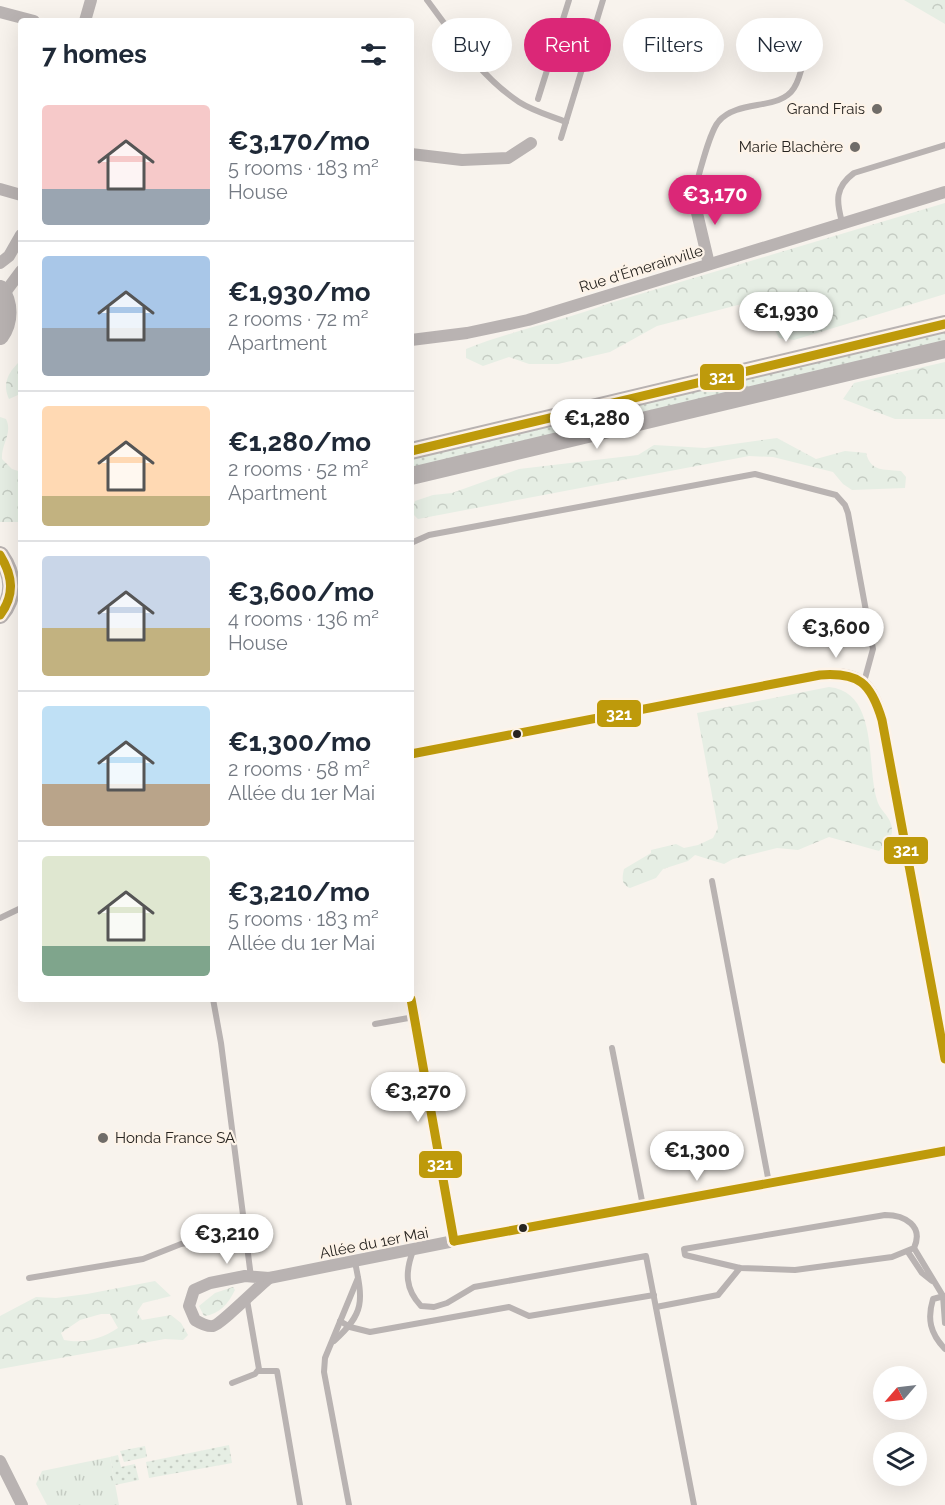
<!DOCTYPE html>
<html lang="en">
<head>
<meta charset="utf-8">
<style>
  :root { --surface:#fff; --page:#f6f6f7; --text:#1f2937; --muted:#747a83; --line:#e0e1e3; --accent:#db2777 }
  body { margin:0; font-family:Raleway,sans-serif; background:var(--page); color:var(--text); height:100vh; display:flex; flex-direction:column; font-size:22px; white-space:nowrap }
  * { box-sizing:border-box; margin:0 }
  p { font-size:20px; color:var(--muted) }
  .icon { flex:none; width:33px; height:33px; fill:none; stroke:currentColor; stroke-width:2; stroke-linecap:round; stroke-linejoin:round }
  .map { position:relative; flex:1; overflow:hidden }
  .side { position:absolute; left:18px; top:18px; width:396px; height:984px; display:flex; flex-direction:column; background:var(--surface); border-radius:6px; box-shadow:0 6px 24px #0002 }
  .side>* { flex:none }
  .hud { position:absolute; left:432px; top:18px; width:423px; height:54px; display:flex; gap:12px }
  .needle { width:39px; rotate:242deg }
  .buttons { position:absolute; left:873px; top:1366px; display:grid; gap:12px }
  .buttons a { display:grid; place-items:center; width:54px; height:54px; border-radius:50%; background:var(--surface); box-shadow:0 6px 24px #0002; font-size:30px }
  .price { position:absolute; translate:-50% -51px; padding:0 14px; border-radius:21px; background:#fff; color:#222; font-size:20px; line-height:39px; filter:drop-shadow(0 2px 3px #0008) }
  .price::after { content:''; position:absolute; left:50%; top:36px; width:18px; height:14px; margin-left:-9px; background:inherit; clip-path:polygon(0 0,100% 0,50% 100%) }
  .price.current { background:var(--accent); color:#fff }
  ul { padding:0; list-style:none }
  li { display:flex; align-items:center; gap:18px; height:150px; padding:0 24px }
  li+li { border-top:2px solid var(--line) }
  li span { display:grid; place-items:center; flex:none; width:168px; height:120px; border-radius:6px; color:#555 }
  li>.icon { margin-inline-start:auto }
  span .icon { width:72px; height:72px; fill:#fffc; stroke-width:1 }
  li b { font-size:26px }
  h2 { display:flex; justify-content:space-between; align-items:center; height:72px; padding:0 24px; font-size:26px }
  .tag { padding:0 21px; border-radius:27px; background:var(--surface); box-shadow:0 6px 24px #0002; font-size:21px; line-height:54px }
  .tag.current { background:var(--accent); color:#fff }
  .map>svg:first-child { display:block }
</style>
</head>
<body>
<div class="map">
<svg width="945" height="1505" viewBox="0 0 945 1505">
  <defs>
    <pattern id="grass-dots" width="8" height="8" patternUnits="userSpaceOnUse" patternTransform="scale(1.5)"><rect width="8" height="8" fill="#e6eee4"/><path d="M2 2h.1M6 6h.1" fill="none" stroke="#c5ccc3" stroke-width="1.8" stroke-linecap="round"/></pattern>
    <pattern id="forest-crowns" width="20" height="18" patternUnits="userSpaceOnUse" patternTransform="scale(1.5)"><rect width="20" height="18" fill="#e6eee4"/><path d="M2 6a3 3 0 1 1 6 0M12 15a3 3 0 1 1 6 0" fill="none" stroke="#c5ccc3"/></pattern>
    <pattern id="park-tufts" width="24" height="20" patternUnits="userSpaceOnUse" patternTransform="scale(1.5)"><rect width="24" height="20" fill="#e6eee4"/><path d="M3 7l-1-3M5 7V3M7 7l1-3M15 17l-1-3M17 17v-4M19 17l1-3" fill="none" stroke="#c5ccc3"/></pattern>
  </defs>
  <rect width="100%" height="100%" fill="#f8f3ed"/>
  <g fill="url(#grass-dots)">
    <polygon points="945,332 945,341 411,468 411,460"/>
    <polygon points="229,1445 232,1463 149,1478 146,1462"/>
    <polygon points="145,1446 147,1457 124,1462 120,1451"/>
    <polygon points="118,1455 121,1467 135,1464 139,1480 115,1485 110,1457"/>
  </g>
  <g fill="url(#forest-crowns)" fill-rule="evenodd">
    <polygon points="904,0 945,0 945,24"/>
    <path d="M945 203V294L794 340 779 338 770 321V303L788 292 657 326 610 352 558 364H529L509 357 483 366 466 358V349C513 330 563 321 610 303Z"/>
    <path d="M19 362 21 381 18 395 9 399C2 384 8 373 19 362Z"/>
    <polygon points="945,362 945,419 895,419 843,399 854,383"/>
    <path d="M0 417 6 419C13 433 1 444 2 459L12 469 21 472V522H0Z"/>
    <path d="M777 438 816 459 845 451 866 453C871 472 883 469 901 471L906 477 905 488 852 490 843 484 833 472 773 457 749 456 418 519 411 512 415 501 433 495 452 493 519 469 638 455 654 445 705 448Z"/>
    <path d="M829 687C879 692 866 765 877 800 880 812 893 817 892 832 891 840 884 846 879 851L829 837 798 850 777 848 733 859 724 864 695 855 688 861 663 869 656 878 630 888C621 884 622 878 624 869L651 853V850L676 844 684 848 698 845 713 838 718 828 697 713Z"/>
    <path d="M155 1281 171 1296 143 1303 137 1312 142 1320 171 1315 181 1323 188 1335 183 1340 165 1339 0 1369V1316L36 1297 56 1298 87 1294ZM101 1314H110L118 1328C101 1339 84 1344 64 1340L61 1333 80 1320Z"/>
    <path d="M233 1287 235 1290C228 1304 220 1314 204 1316L199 1306 215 1293Z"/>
  </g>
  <polygon fill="url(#park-tufts)" points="110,1457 119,1505 47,1505 36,1484 42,1471"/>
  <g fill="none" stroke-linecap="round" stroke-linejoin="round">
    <g stroke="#b9b3b2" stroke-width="6">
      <path d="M427 0C454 36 481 77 519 102 533 111 551 116 566 122"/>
      <polyline points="538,99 569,0"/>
      <polyline points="561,138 603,0"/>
      <path d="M693 196C698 180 709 131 719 121 738 99 780 111 794 88 801 78 803 60 807 48"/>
      <path d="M842 222C836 201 835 187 854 173L945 145"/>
      <polyline points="411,543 429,535 755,474 836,495 845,505 848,513 873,649 864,682"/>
      <polyline points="712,881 769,1183"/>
      <polyline points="0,918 21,908"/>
      <polyline points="213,999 221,1043 251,1277"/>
      <polyline points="375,1024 414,1017"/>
      <polyline points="612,1048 643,1206"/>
      <path d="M885 1215C905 1215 924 1226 914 1248L892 1257 795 1270 740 1268 685 1255 684 1249Z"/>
      <polyline points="914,1248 943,1296 945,1323"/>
      <path d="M413 1251C405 1272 405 1289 421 1306L434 1307 447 1303 474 1287 646 1256 694 1505"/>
      <polyline points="908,1252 922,1273 932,1281"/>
      <polyline points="29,1278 143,1259 181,1244 246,1232"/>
      <path d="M944 1296 933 1299C927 1319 930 1333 945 1349"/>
      <polyline points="656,1307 718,1295 740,1268"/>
      <polyline points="340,1321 350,1327 370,1332 509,1307 529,1316 654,1295"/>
      <path d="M334 1341C365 1313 363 1301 355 1262"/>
      <polyline points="258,1371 277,1371 300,1505"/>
      <polyline points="232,1383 255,1374 259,1369 247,1300"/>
      <polyline points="349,1505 324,1372 325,1358 358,1278"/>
    </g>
    <g stroke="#b9b3b2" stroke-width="12">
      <polyline points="0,12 34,21"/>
      <polyline points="85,21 91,0"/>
      <polyline points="411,154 462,160 508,158 531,143"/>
      <polyline points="0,189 21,195"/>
      <polyline points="693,196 709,264"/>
      <polyline points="0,263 9,256 21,235"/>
      <polyline points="4,294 21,271"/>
      <polyline points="411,340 467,333 528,320 945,192"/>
      <path d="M411 754 820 675C859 670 873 684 882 720L945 1059"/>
      <polyline points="411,999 454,1241"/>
      <path d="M245 1276 269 1278C259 1286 220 1325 213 1326 207 1327 200 1323 195 1320L189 1306 194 1290 210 1283Z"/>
      <polyline points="269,1278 454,1241 945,1151"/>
      <polyline points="0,1461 22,1505"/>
    </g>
    <g stroke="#b8b2b1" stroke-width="18">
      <path d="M0 289C10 303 10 322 0 336"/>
      <polyline points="411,451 945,324"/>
      <polyline points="411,476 945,349"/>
      <path d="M0 555C14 575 16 596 0 615"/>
    </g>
    <g stroke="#fdf3e8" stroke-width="14">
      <g id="bus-1">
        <polyline points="411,451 945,324"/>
        <path d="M0 555C13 576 15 595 0 615"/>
        <path d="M411 754 820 675C859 672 871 683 882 720L945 1059"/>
        <polyline points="411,999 454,1241"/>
        <polyline points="454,1241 945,1151"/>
      </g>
    </g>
    <use href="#bus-1" stroke="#be9a0b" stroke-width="9"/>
  </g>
  <g fill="#706c68" stroke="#fdf3e8" stroke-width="2">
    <circle cx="877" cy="109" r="6"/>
    <circle cx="855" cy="147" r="6"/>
    <circle cx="103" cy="1138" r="6"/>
  </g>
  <g fill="#272420" stroke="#fdf3e8" stroke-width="2">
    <circle cx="517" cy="734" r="5"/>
    <circle cx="523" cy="1228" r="5"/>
  </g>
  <g text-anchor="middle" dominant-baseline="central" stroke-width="4.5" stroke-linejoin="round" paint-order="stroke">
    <g font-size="15" fill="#272420" stroke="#fdf3e8" text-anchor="end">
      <text x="865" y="109">Grand Frais</text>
      <text x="843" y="147">Marie Blachère</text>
      <text x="115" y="1138" text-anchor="start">Honda France SA</text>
    </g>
    <g font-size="15" fill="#272420" stroke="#fdf3e8">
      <text transform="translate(641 269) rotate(-17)">Rue d'Émerainville</text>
      <text transform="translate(374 1243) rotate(-11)">Allée du 1er Mai</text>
    </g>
  </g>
  <g stroke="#fdf3e8" stroke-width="2">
    <rect x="699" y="363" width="46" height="28" rx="6" fill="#be9a0b"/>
    <rect x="596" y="699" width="46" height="29" rx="6" fill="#be9a0b"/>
    <rect x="883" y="836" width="46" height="29" rx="6" fill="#be9a0b"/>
    <rect x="418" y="1150" width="45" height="29" rx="6" fill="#be9a0b"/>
  </g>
  <g font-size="16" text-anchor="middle" font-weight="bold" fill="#fff">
    <text x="722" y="383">321</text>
    <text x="619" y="720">321</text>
    <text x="906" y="856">321</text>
    <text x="440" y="1170">321</text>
  </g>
</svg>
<div class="buttons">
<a><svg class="needle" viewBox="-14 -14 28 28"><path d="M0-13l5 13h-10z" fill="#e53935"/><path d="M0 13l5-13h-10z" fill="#747a83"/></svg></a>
<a><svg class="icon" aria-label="layers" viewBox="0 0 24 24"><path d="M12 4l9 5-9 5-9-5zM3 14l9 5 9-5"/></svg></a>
</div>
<b class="price current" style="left:715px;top:226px">€3,170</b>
<b class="price" style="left:786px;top:343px">€1,930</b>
<b class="price" style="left:597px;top:450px">€1,280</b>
<b class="price" style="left:836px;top:659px">€3,600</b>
<b class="price" style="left:418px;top:1123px">€3,270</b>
<b class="price" style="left:697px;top:1182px">€1,300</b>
<b class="price" style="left:227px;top:1265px">€3,210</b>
<div class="hud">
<a class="tag">Buy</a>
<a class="tag current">Rent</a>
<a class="tag">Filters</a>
<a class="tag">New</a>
</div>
<section class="side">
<h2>7 homes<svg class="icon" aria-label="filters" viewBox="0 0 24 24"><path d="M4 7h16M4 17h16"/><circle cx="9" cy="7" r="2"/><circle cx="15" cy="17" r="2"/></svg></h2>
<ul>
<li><span style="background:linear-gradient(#f6c9c9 70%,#9aa5b1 0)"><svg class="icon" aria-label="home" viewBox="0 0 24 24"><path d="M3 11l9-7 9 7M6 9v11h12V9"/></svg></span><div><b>€3,170/mo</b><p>5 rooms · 183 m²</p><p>House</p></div></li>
<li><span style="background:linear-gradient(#a9c7e8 60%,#9aa5b1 0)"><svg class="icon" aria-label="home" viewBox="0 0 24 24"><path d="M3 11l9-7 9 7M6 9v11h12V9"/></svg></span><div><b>€1,930/mo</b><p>2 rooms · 72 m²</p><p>Apartment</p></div></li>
<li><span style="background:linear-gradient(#ffd9b3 75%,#c2b280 0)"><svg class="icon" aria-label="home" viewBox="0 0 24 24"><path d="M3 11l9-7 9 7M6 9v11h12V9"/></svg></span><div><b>€1,280/mo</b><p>2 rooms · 52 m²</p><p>Apartment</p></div></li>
<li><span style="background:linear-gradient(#c9d6e8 60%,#c2b280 0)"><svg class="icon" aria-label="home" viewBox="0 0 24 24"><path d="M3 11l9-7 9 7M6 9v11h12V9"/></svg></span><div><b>€3,600/mo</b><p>4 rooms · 136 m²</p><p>House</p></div></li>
<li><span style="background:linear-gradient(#bfe0f5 65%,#b9a48a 0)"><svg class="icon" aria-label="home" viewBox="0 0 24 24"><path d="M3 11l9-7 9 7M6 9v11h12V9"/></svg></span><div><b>€1,300/mo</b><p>2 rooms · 58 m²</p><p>Allée du 1er Mai</p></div></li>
<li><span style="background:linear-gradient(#dfe7d0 75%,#7fa58c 0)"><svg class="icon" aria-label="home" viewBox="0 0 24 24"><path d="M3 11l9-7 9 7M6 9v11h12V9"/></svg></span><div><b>€3,210/mo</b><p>5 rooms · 183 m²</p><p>Allée du 1er Mai</p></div></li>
</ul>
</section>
</div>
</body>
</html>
